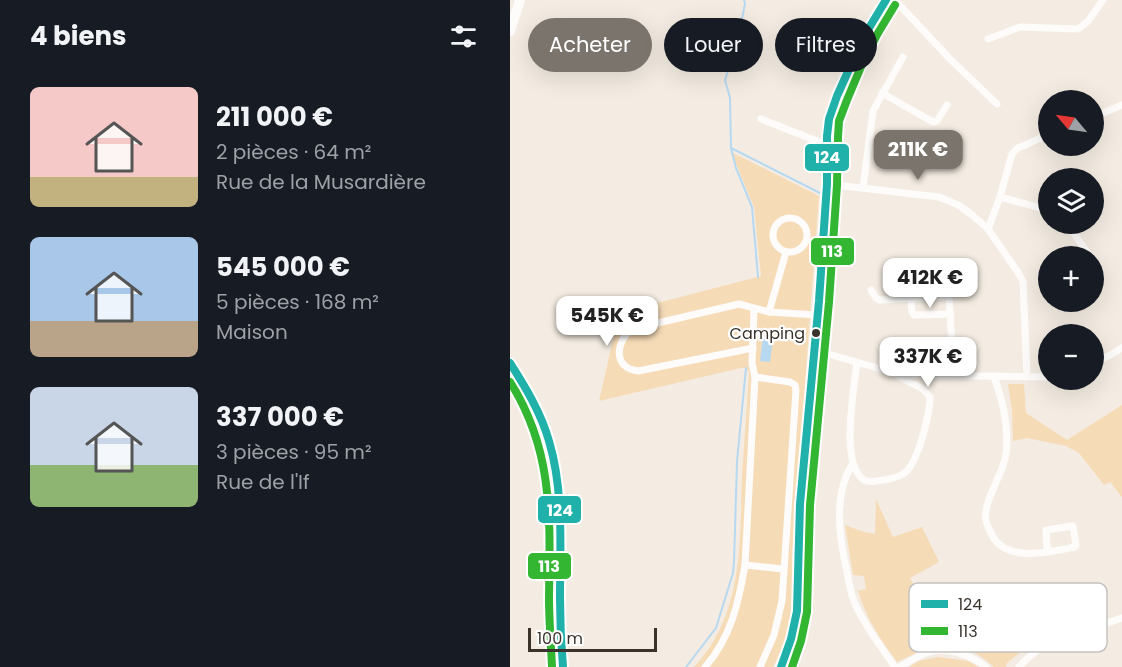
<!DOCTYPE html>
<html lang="fr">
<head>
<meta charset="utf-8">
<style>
  :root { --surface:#171b24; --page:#242831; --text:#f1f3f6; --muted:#9ea1a6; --accent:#7a746c }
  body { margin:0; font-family:Poppins,sans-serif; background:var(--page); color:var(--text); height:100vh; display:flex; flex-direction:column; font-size:22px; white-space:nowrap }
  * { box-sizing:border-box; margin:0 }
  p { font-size:20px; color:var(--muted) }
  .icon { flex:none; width:33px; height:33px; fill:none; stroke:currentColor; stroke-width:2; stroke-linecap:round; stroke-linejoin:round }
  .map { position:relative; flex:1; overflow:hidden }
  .sheet { display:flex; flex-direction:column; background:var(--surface); width:510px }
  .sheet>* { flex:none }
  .guide { position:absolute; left:18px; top:18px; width:504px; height:54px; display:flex; gap:12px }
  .needle { width:39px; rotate:299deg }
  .buttons { position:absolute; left:528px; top:90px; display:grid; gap:12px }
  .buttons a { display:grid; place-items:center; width:66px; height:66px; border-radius:50%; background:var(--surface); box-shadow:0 6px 24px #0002; font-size:30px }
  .scale { position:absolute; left:18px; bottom:15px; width:129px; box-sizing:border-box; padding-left:6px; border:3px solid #39332c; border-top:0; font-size:16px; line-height:21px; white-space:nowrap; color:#39332c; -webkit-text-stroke:4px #fff; paint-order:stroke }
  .price { position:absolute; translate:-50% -51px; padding:0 14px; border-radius:12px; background:#fff; color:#222; font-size:20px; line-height:39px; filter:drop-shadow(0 2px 3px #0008) }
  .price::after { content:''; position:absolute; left:50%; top:36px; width:18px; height:14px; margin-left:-9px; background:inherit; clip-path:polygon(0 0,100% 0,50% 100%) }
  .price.on { background:var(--accent); color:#fff }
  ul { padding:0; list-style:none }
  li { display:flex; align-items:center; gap:18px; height:150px; padding:0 30px }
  li span { display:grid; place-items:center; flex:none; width:168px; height:120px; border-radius:9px; color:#555 }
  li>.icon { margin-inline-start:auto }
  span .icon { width:72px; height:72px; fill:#fffc; stroke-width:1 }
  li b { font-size:26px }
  h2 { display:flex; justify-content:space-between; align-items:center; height:72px; padding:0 30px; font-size:26px }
  .chip { padding:0 21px; border-radius:27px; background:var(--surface); box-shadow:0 6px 24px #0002; font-size:21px; line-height:54px }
  .chip.on { background:var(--accent); color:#fff }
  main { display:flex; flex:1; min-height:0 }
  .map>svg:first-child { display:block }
</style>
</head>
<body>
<main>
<section class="sheet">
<h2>4 biens<svg class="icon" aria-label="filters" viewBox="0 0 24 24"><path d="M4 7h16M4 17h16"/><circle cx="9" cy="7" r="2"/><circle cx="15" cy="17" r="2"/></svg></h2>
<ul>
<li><span style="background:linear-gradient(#f6c9c9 75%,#c2b280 0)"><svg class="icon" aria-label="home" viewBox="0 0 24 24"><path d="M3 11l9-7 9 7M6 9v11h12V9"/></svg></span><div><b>211 000 €</b><p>2 pièces · 64 m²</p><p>Rue de la Musardière</p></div></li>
<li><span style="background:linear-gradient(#a9c7e8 70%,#b9a48a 0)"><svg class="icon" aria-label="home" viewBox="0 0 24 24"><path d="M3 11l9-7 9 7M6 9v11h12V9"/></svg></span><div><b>545 000 €</b><p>5 pièces · 168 m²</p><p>Maison</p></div></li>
<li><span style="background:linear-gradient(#c9d6e8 65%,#8fb573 0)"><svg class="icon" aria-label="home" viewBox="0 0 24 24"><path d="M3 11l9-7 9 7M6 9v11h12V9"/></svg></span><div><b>337 000 €</b><p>3 pièces · 95 m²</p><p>Rue de l'If</p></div></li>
</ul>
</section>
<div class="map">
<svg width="612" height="667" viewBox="0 0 612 667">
  <rect width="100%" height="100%" fill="#f4ece2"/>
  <g fill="#f6dbb7">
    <path d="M221 152 309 196 282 556C284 600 284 627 263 667H184C233 615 230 544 232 477 234 442 237 407 239 372L236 368H231L89 401 109 313 251 276 244 207Z"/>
    <polygon points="498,384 514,384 516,413 557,440 612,405 612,497 600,482 594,485 569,453 556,446 517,438 503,441 502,411"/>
    <path d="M366 499 383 537 412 527 429 562 400 578 418 610 496 599 512 651 497 663 496 667H484C450 636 425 643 387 662 370 639 356 618 348 591L356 589 354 576 343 575 335 525 354 532 365 534Z"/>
    <polygon points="428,657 458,661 469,667 399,667 409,661"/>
  </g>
  <polygon fill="#b6d9f1" points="253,336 263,337 260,362 250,361"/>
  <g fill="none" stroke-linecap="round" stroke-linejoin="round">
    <g stroke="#b6d9f1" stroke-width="2">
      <polyline points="234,0 235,4 227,43 215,80 220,98 221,148 226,168 242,207 248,277"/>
      <polyline points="221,148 310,193"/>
      <polyline points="176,667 206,628 223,573 224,563 227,461 236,368"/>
    </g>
    <g stroke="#fdfcfb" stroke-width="7">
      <polyline points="385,0 440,59 487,104"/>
      <polyline points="478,39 510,27 568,29 578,21 593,0"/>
      <polyline points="372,93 423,122 427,121 437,105"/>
      <polyline points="584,117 612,105"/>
      <polyline points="251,119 317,145"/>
      <polyline points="317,184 429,197 448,205 461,214 478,229"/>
      <polyline points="353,188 363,111 393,57"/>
      <polyline points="490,197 538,210"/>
      <circle cx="280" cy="235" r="17"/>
      <polyline points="557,224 580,256"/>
      <polyline points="361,290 366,298 370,300 439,296 444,376"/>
      <polyline points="401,299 402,312 404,315 441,314"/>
      <polyline points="259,312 276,252"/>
      <path d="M243 348 128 371C103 368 105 342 122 329L229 304 259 312 307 315"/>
      <polyline points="304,350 371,369 386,375 538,377"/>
      <path d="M347 362C344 390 333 448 347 472 351 480 358 483 366 481 375 480 386 479 393 474 408 465 420 413 420 397L413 389 386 375"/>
      <polyline points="584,364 612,348"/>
      <polyline points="245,377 280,382 285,385 286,390 272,601 264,635 250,667"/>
      <path d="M484 377C493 401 499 429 496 454 493 474 479 491 476 511 474 519 477 526 481 533 495 564 539 552 565 547L566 545 563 526 536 530 537 549 540 551"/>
      <polyline points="517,377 513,281 507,271 478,229 490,197 502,154 508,148 538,135"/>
      <path d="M343 463C323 494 329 537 337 572 339 584 341 597 347 608 357 629 372 648 385 667"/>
      <polyline points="235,565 273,569"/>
      <path d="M195 667C221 638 229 601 235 565L245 377 242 363 244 309"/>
      <path d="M390 667C398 662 407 656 416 653 437 646 459 654 476 667"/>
      <path d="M509 667C534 637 577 630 612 618"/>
    </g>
    <polyline stroke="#fdfcfb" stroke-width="8" points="271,667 281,639 287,611 290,504 309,301 317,184 317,136 319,119 327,96 344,58 359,28 376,0"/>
    <path stroke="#fdfcfb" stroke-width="9" d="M0 363C54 437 50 497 50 584 49 612 51 639 53 667"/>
    <polyline stroke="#fdfcfb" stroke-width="10" points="0,31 10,0"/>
    <g stroke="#fff" stroke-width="12">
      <g id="bus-1">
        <path d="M0 363C16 388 31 413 39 441 54 491 50 546 50 598 50 621 51 644 53 667"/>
        <polyline points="271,667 281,639 287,611 290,504 309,301 317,184 317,136 319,119 327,96 344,58 359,28 376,0"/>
      </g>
    </g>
    <g stroke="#fff" stroke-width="12">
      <g id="bus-2">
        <path d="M0 382C44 451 40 520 39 597 39 621 41 644 42 667"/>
        <polyline points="282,667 291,641 297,612 300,505 319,302 327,185 328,137 329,121 337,100 353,62 368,33 385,5"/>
      </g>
    </g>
    <use href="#bus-1" stroke="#20b2aa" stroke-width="8"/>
    <use href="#bus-2" stroke="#33b631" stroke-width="8"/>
  </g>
  <circle fill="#39332c" stroke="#fff" stroke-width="2" cx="306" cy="333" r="5"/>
  <g text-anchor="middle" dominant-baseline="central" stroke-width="4.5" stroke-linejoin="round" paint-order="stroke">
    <g font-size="16" fill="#39332c" stroke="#fff" text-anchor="end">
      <text x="295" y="333">Camping</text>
    </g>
  </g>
  <rect x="399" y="583" width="198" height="69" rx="9" fill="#fff" stroke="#c4c2c0" stroke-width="1.5"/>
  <rect x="411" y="600" width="27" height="8" fill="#20b2aa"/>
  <rect x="411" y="627" width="27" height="8" fill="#33b631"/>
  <g font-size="16" fill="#39332c">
    <text x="448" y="610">124</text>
    <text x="448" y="637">113</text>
  </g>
  <g stroke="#fff" stroke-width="2">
    <rect x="294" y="143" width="46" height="29" rx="6" fill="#20b2aa"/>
    <rect x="300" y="237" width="45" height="29" rx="6" fill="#33b631"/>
    <rect x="27" y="495" width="45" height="29" rx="6" fill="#20b2aa"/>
    <rect x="17" y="552" width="45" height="28" rx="6" fill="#33b631"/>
  </g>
  <g font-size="16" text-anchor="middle" font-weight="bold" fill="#fff">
    <text x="317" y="163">124</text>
    <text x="322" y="257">113</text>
    <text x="50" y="516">124</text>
    <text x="39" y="572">113</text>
  </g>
</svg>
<div class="buttons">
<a><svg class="needle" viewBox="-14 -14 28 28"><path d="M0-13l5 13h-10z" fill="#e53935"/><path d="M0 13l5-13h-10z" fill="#9ea1a6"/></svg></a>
<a><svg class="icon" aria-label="layers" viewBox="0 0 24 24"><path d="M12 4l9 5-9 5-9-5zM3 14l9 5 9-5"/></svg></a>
<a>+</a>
<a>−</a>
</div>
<div class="scale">100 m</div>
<b class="price on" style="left:408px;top:181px">211K €</b>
<b class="price" style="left:420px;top:309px">412K €</b>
<b class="price" style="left:97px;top:347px">545K €</b>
<b class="price" style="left:418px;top:388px">337K €</b>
<div class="guide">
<a class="chip on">Acheter</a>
<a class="chip">Louer</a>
<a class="chip">Filtres</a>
</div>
</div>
</main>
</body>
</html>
